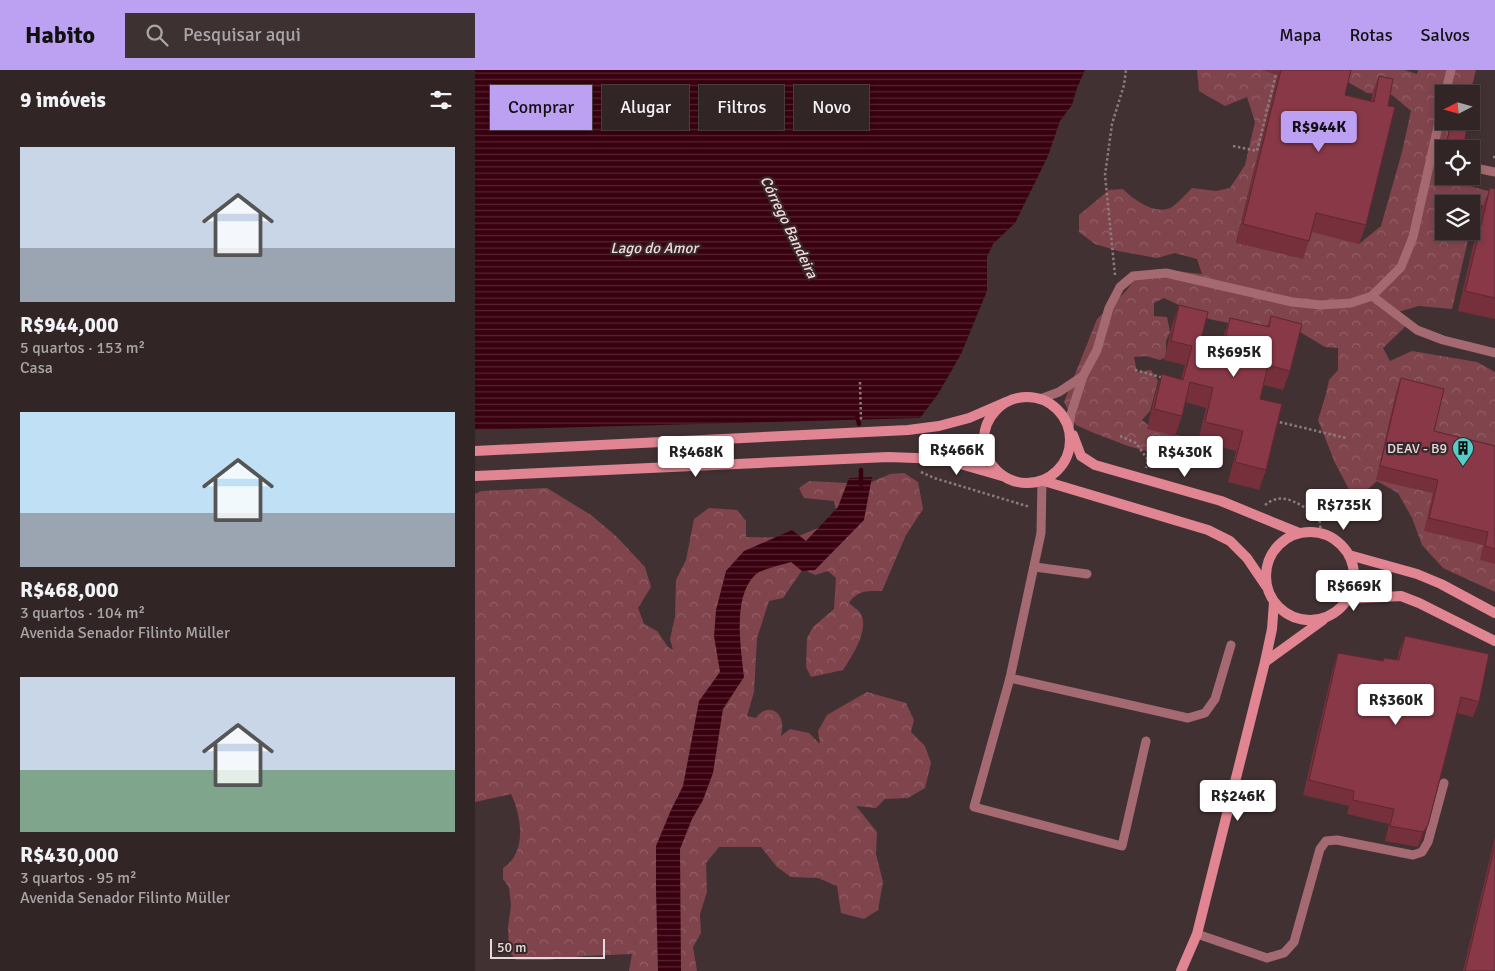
<!DOCTYPE html>
<html lang="pt">
<head>
<meta charset="utf-8">
<style>
  :root { --surface:#322526; --page:#3d3132; --text:#f1f3f6; --muted:#a8a5a7; --line:#4d4243; --accent:#bca0f2 }
  body { margin:0; font-family:Signika,sans-serif; background:var(--page); color:var(--text); height:100vh; display:flex; flex-direction:column; font-size:19px; white-space:nowrap }
  * { box-sizing:border-box; margin:0 }
  p { font-size:16px; color:var(--muted) }
  .icon { flex:none; width:28px; height:28px; fill:none; stroke:currentColor; stroke-width:2; stroke-linecap:round; stroke-linejoin:round }
  .map { position:relative; flex:1; overflow:hidden }
  .sheet { display:flex; flex-direction:column; background:var(--surface); width:475px }
  .sheet>* { flex:none }
  .top-card { position:absolute; left:15px; top:15px; width:475px; height:45px; display:flex; gap:10px }
  .needle { width:32px; rotate:264deg }
  .fabs { position:absolute; left:960px; top:15px; display:grid; gap:10px }
  .fabs a { display:grid; place-items:center; width:45px; height:45px; border-radius:0px; background:var(--surface); box-shadow:0 2px 8px #0003,0 0 0 1px var(--line); font-size:25px }
  .scale { position:absolute; left:15px; bottom:12px; width:115px; box-sizing:border-box; padding-left:5px; border:2px solid #e5dadb; border-top:0; font-size:14px; line-height:18px; white-space:nowrap; color:#e5dadb; -webkit-text-stroke:4px #372729; paint-order:stroke }
  .price { position:absolute; translate:-50% -42px; padding:0 11px; border-radius:5px; background:#fff; color:#222; font-size:16px; line-height:32px; filter:drop-shadow(0 1px 2px #0008) }
  .price::after { content:''; position:absolute; left:50%; top:30px; width:15px; height:11px; margin-left:-8px; background:inherit; clip-path:polygon(0 0,100% 0,50% 100%) }
  .price.selected { background:var(--accent); color:#111 }
  ul { padding:0; list-style:none }
  li { display:grid; align-content:center; gap:10px; height:265px; padding:0 20px }
  li span { display:grid; place-items:center; height:155px; border-radius:0px; color:#555 }
  li>.icon { margin-inline-start:auto }
  span .icon { width:90px; height:90px; fill:#fffc; stroke-width:1 }
  li b { font-size:21px }
  h2 { display:flex; justify-content:space-between; align-items:center; height:60px; padding:0 20px; font-size:21px }
  .chip { padding:0 18px; border-radius:0px; background:var(--surface); box-shadow:0 2px 8px #0003,0 0 0 1px var(--line); font-size:18px; line-height:45px }
  .chip.selected { background:var(--accent); color:#111 }
  header { display:flex; align-items:center; gap:30px; box-sizing:border-box; height:70px; padding:0 25px; background:var(--accent); color:#111 }
  header strong { font-size:24px }
  nav { display:flex; gap:28px; margin-inline-start:auto; font-size:18px }
  .search { width:350px; height:45px; background:var(--page); display:flex; align-items:center; gap:12px; box-sizing:border-box; padding:0 18px; border-radius:0px; color:var(--muted); font-size:19px }
  main { display:flex; flex:1; min-height:0 }
  .map>svg:first-child { display:block }
</style>
</head>
<body>
<header>
<strong>Habito</strong>
<div class="search"><svg class="icon" aria-label="search" viewBox="0 0 24 24"><circle cx="10" cy="10" r="6"/><path d="M15 15l6 6"/></svg>Pesquisar aqui</div>
<nav><a>Mapa</a><a>Rotas</a><a>Salvos</a></nav>
</header>
<main>
<section class="sheet">
<h2>9 imóveis<svg class="icon" aria-label="filters" viewBox="0 0 24 24"><path d="M4 7h16M4 17h16"/><circle cx="9" cy="7" r="2"/><circle cx="15" cy="17" r="2"/></svg></h2>
<ul>
<li><span style="background:linear-gradient(#c9d6e8 65%,#9aa5b1 0)"><svg class="icon" aria-label="home" viewBox="0 0 24 24"><path d="M3 11l9-7 9 7M6 9v11h12V9"/></svg></span><div><b>R$944,000</b><p>5 quartos · 153 m²</p><p>Casa</p></div></li>
<li><span style="background:linear-gradient(#bfe0f5 65%,#9aa5b1 0)"><svg class="icon" aria-label="home" viewBox="0 0 24 24"><path d="M3 11l9-7 9 7M6 9v11h12V9"/></svg></span><div><b>R$468,000</b><p>3 quartos · 104 m²</p><p>Avenida Senador Filinto Müller</p></div></li>
<li><span style="background:linear-gradient(#c9d6e8 60%,#7fa58c 0)"><svg class="icon" aria-label="home" viewBox="0 0 24 24"><path d="M3 11l9-7 9 7M6 9v11h12V9"/></svg></span><div><b>R$430,000</b><p>3 quartos · 95 m²</p><p>Avenida Senador Filinto Müller</p></div></li>
</ul>
</section>
<div class="map">
<svg width="1020" height="901" viewBox="0 0 1020 901">
  <defs>
    <pattern id="forest-crowns" width="20" height="18" patternUnits="userSpaceOnUse" patternTransform="scale(1.25)"><rect width="20" height="18" fill="#80444d"/><path d="M2 6a3 3 0 1 1 6 0M12 15a3 3 0 1 1 6 0" fill="none" stroke="#925e66"/></pattern>
    <pattern id="water-rules" width="6" height="5" patternUnits="userSpaceOnUse" patternTransform="scale(1.25)"><rect width="6" height="5" fill="#390010"/><path d="M0 2.5h6" fill="none" stroke="#562532"/></pattern>
  </defs>
  <rect width="100%" height="100%" fill="#423133"/>
  <g fill="url(#forest-crowns)">
    <path d="M722 0H804L761 172 849 105 884 174 906 156 927 82 936 41 917 25 892 23 871 11 836 0H929L942 4 943 0H1001L995 24H969V51H988L982 79H969V106H975L995 116 1020 123V138L1001 134 996 156V134H969V161H995L977 239 944 236 923 242 930 257 908 278 915 291 937 281 1002 292 1020 302V522L968 498 947 475 937 448 923 423 902 411 893 419 903 437 896 444 877 425 860 393 843 350 851 324 854 310 863 300V278L850 277 825 262 795 254 783 259 734 249 689 228 679 233V246L692 247 695 262 691 271V287L685 290 671 286 659 287 662 302 676 300 683 311 675 341 667 350 673 355 727 374 733 380 732 388 727 392 693 387 653 376 619 363 601 355 589 332 622 249 651 221 660 209 682 199 727 204 722 189 700 183 682 188 643 181 620 174 604 162V145L634 120 648 119C659 130 681 146 697 137 704 132 711 124 717 118L741 121 755 118 770 95 780 52 772 27 750 36 724 21Z"/>
    <path d="M429 403 443 412 448 439 431 465 407 521C393 521 382 520 374 533 377 536 384 540 386 544 394 561 377 586 368 600L336 607 331 597 332 568 338 557 359 539 361 508 353 501 340 505 328 499 308 528 294 531 282 568 279 622 272 646 281 648C287 638 301 636 306 649 308 655 307 660 306 666L315 659 334 663 345 674 343 661 352 645 392 622 431 633 439 650 436 662 450 676 456 693 450 718 433 728 410 729 401 738 381 736 402 762 401 784 408 812 403 840 389 849 366 843 362 816 343 808 316 807 302 797 286 777H244L231 793 232 822 225 844 226 863 218 877 222 901H154L157 884 109 886 72 890H41L34 881 33 857 36 836 34 817 28 809V798C52 783 47 747 36 724L0 732V424L6 421 72 418 116 445 141 466 170 497 176 517 163 538 169 554 182 561 193 577 198 580 195 569 200 547 201 510 211 490 219 449 234 438 262 440 271 451V467L319 468 355 453 361 440 359 431 329 428 324 418 334 411 372 413 381 419 415 404Z"/>
  </g>
  <g fill="url(#water-rules)">
    <polygon points="0,0 610,0 602,18 597,35 585,51 573,86 540,153 518,174 512,187 512,221 486,284 463,324 445,348 0,360"/>
    <path d="M397 407 389 450 340 500 327 501 316 492C307 495 286 499 280 505 257 527 266 579 269 607L248 639 238 703 228 730 217 749 205 779 206 901H183L181 820V776L196 740 208 716 224 631 245 602 239 566 241 540 251 501 269 481 317 460 331 471 363 437 374 408Z"/>
  </g>
  <g fill="none" stroke-linecap="round" stroke-linejoin="round">
    <g stroke="#390010" stroke-width="4.5">
      <polyline points="382,345 384,354"/>
      <polyline points="386,414 386,400"/>
    </g>
    <g stroke="#8a7c7e" stroke-width="2.5" stroke-dasharray="2.5 2.5" stroke-linecap="butt">
      <polyline points="758,76 782,81 802,0"/>
      <polyline points="1018,87 1020,87"/>
      <polyline points="640,205 630,105 637,54 649,15 651,0"/>
      <polyline points="660,300 689,308"/>
      <polyline points="385,312 386,350"/>
      <polyline points="800,351 871,368"/>
      <polyline points="645,366 661,373 673,390 671,398"/>
      <polyline points="446,402 459,408 555,437"/>
      <path d="M790 435C810 419 825 437 844 445L846 464"/>
    </g>
    <g stroke="#a56a71" stroke-width="9">
      <polyline points="970,24 976,0"/>
      <polyline points="955,88 969,91"/>
      <polyline points="996,97 1020,102"/>
      <polyline points="897,226 942,260 968,270 1020,283"/>
      <polyline points="565,329 584,322 608,306"/>
      <polyline points="594,357 596,344 608,306 622,280 634,238 645,217 658,206 691,203 817,232 846,235 876,233 897,226 926,197 938,167 969,30"/>
      <polyline points="567,411 566,463 535,608 713,648 730,643 740,629 756,575"/>
      <polyline points="560,497 612,504"/>
      <polyline points="535,608 499,737 647,776 671,671"/>
      <polyline points="722,864 792,888 809,883 819,872 845,779 851,771 862,770 938,785 947,782 953,772 969,713"/>
    </g>
    <g stroke="#e28592" stroke-width="10">
      <circle cx="552" cy="370" r="43"/>
      <polyline points="598,365 606,386 620,395 746,431 824,463"/>
      <polyline points="0,381 433,360 464,356 494,348 531,332"/>
      <polyline points="0,406 413,387 468,389 527,406"/>
      <polyline points="569,411 733,460 755,471 772,488 791,516"/>
      <circle cx="835" cy="506" r="44"/>
      <polyline points="874,485 942,504 966,514 1020,543"/>
      <polyline points="873,529 926,526 944,533 1020,571"/>
      <polyline points="790,592 848,550"/>
      <polyline points="706,901 722,864 790,592 797,559 799,532"/>
    </g>
  </g>
  <g fill="#75303c">
    <polygon points="786,0 876,0 870,25 896,31 897,24 904,6 891,155 884,174 837,162 828,189 761,173 803,5"/>
    <polygon points="976,54 988,79 969,79"/>
    <polygon points="1015,118 1020,119 1020,249 983,241 1007,137"/>
    <polygon points="704,235 724,277 745,282 748,267 755,248 792,257 796,246 815,301 808,320 789,315 785,329 791,400 784,420 753,412 761,381 723,371 731,338 710,332 707,346 700,366 672,359 680,324 687,304 706,309 710,295 689,290 697,255"/>
    <polygon points="926,308 959,361 1020,375 1020,494 1005,490 1008,475 949,461 958,423 901,410 921,322"/>
    <polygon points="930,566 1004,632 998,647 982,643 953,755 947,770 943,777 910,771 914,754 872,744 874,736 828,725 858,598 863,583 908,591 922,590 924,581"/>
    <polygon points="1020,767 1020,901 988,901"/>
  </g>
  <polygon fill="#5f2731" points="953,755 947,770 943,777 948,762"/>
  <g fill="#883846" stroke="#5f2731">
    <polygon points="806,0 876,0 870,25 899,32 904,6 918,9 913,36 920,37 891,155 841,143 834,171 768,154"/>
    <polygon points="976,54 992,58 988,79 971,75"/>
    <polygon points="1015,118 1020,119 1020,228 990,221"/>
    <polygon points="704,235 733,242 724,277 747,283 755,248 794,257 796,246 827,254 815,301 793,295 785,329 807,334 791,400 760,392 768,361 730,352 738,318 715,312 707,346 679,339 687,304 708,310 717,276 696,271"/>
    <polygon points="926,308 969,319 959,361 1020,376 1020,479 1010,476 1013,462 954,448 963,410 905,396"/>
    <polygon points="930,566 1014,584 1004,632 986,627 953,755 948,762 915,756 919,739 878,730 879,721 834,710 863,583 908,591 909,588 924,590"/>
    <polygon points="1020,775 1020,901 990,901"/>
  </g>
  <defs>
    <g id="building-pin" transform="scale(1.125)"><path d="M0 17L-7.5 6A9.5 9.5 0 1 1 7.5 6Z" fill="#54cdc8" stroke="#372729"/><path d="M-4-6H4V6H1V3H-1V6H-4ZM-2.5-4.3h1.7v1.8h-1.7ZM.8-4.3h1.7v1.8H.8ZM-2.5-1h1.7V.8h-1.7ZM.8-1h1.7V.8H.8Z" fill="#111"/></g>
  </defs>
  <g fill-rule="evenodd">
    <use href="#building-pin" x="988" y="378"/>
  </g>
  <g text-anchor="middle" dominant-baseline="central" stroke-width="4.5" stroke-linejoin="round" paint-order="stroke">
    <g font-size="14" fill="#e5dadb" stroke="#372729" text-anchor="end">
      <text x="972" y="378">DEAV - B9</text>
    </g>
    <g font-size="15" font-style="italic" fill="#f3dadc" stroke="#372729">
      <text transform="translate(314 157) rotate(64)">Córrego Bandeira</text>
      <text x="179" y="178">Lago do Amor</text>
    </g>
  </g>
</svg>
<div class="fabs">
<a><svg class="needle" viewBox="-14 -14 28 28"><path d="M0-13l5 13h-10z" fill="#e53935"/><path d="M0 13l5-13h-10z" fill="#a8a5a7"/></svg></a>
<a><svg class="icon" aria-label="locate" viewBox="0 0 24 24"><circle cx="12" cy="12" r="6"/><path d="M12 2v4M12 18v4M2 12h4M18 12h4"/></svg></a>
<a><svg class="icon" aria-label="layers" viewBox="0 0 24 24"><path d="M12 4l9 5-9 5-9-5zM3 14l9 5 9-5"/></svg></a>
</div>
<div class="scale">50 m</div>
<b class="price selected" style="left:844px;top:83px">R$944K</b>
<b class="price" style="left:759px;top:308px">R$695K</b>
<b class="price" style="left:482px;top:406px">R$466K</b>
<b class="price" style="left:221px;top:408px">R$468K</b>
<b class="price" style="left:710px;top:408px">R$430K</b>
<b class="price" style="left:869px;top:461px">R$735K</b>
<b class="price" style="left:879px;top:542px">R$669K</b>
<b class="price" style="left:921px;top:656px">R$360K</b>
<b class="price" style="left:763px;top:752px">R$246K</b>
<div class="top-card">
<a class="chip selected">Comprar</a>
<a class="chip">Alugar</a>
<a class="chip">Filtros</a>
<a class="chip">Novo</a>
</div>
</div>
</main>
</body>
</html>
